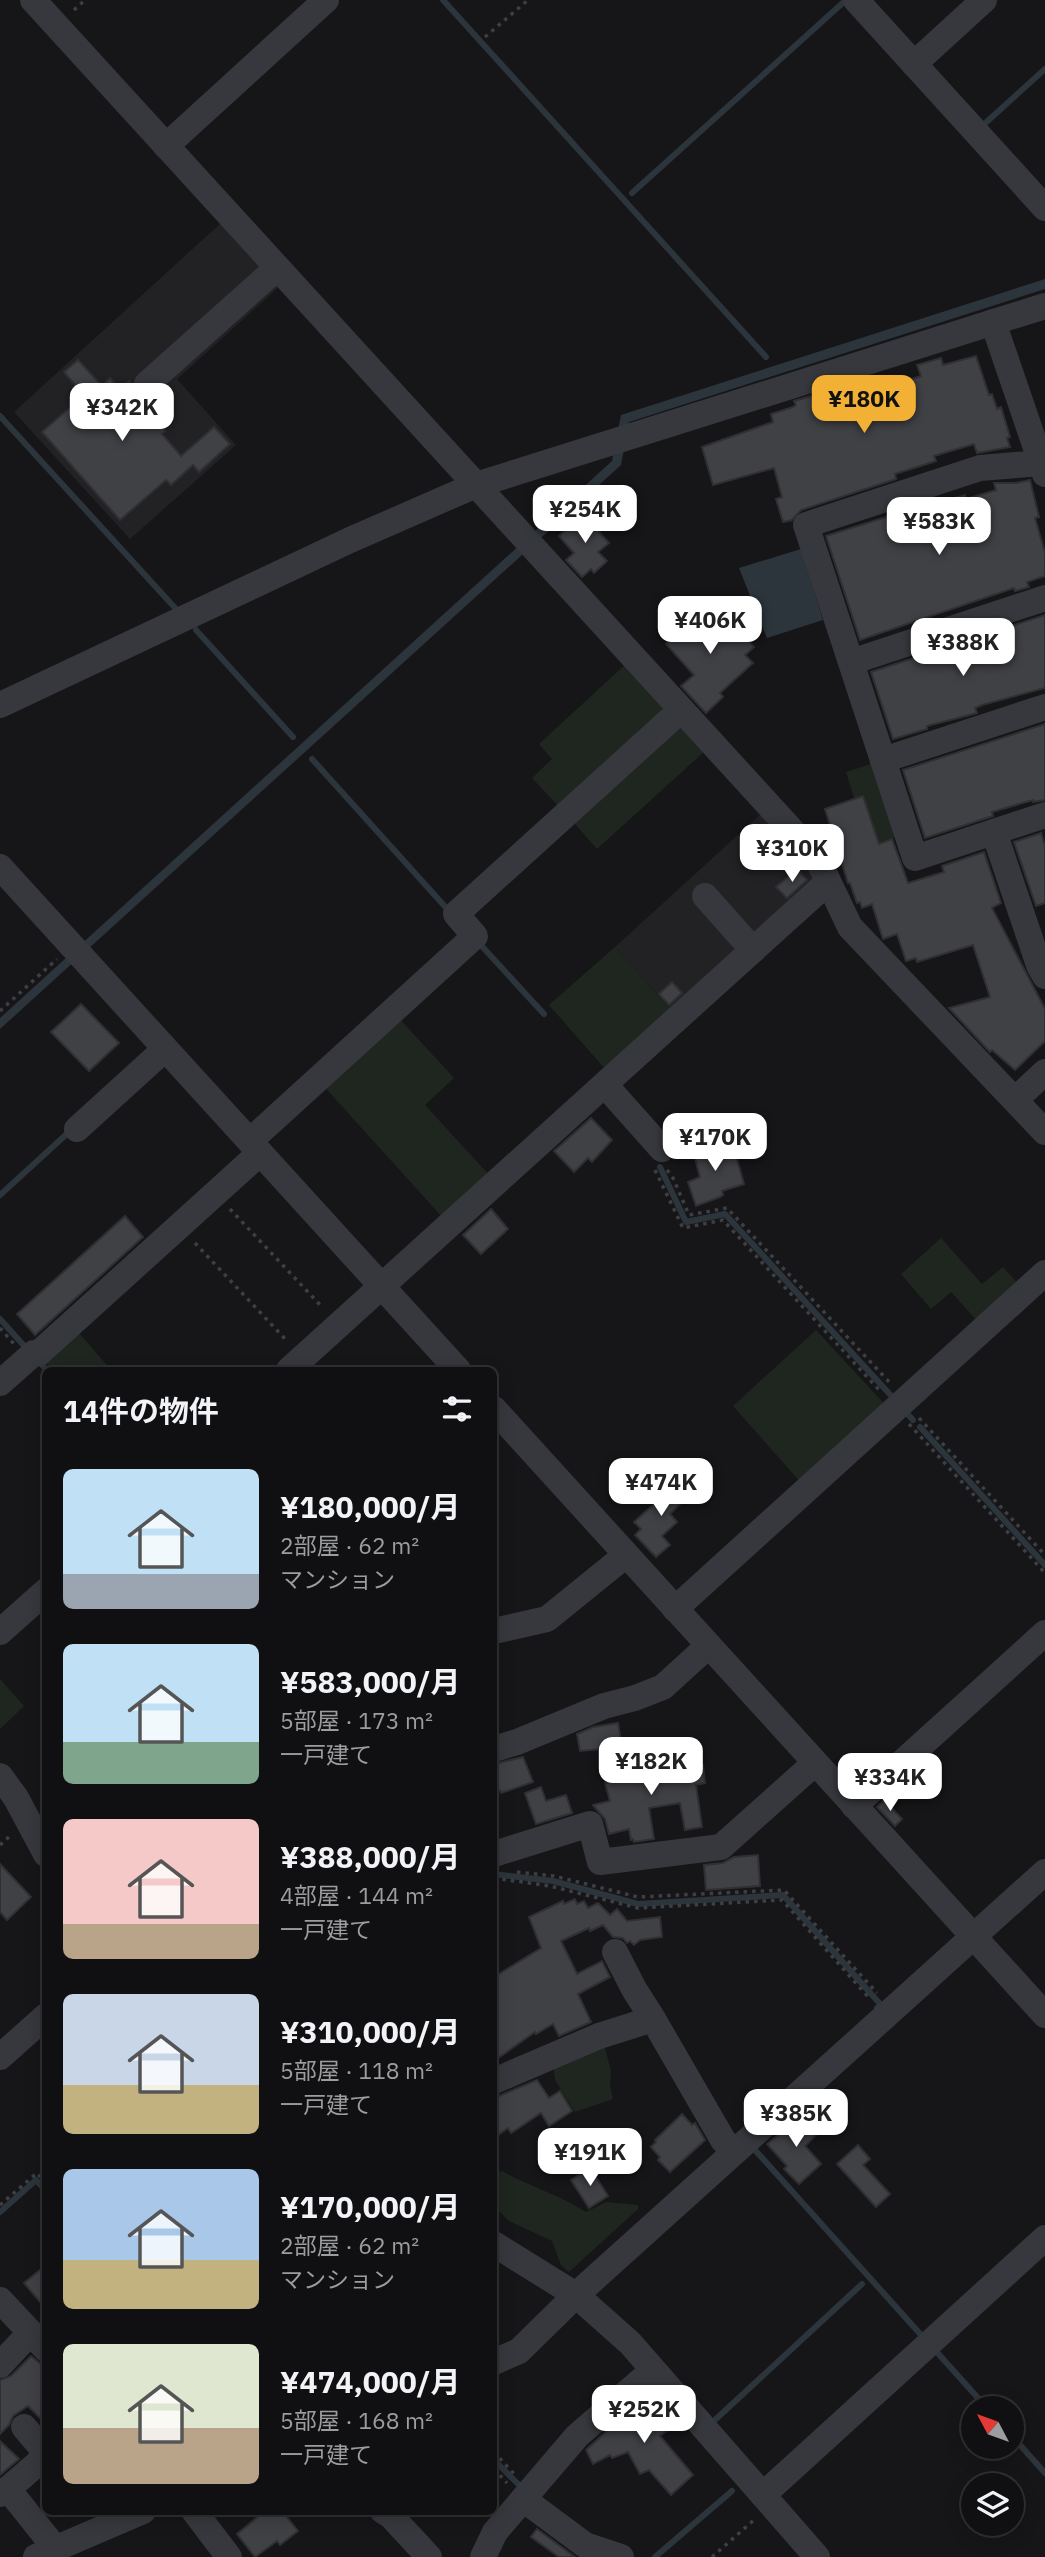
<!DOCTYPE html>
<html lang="ja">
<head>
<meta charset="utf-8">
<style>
  :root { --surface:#101012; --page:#19191b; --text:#f1f3f6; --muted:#9c9d9f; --line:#303032; --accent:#f2b134 }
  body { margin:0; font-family:"IBM Plex Sans","Noto Sans JP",sans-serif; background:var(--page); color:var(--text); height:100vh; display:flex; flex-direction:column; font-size:26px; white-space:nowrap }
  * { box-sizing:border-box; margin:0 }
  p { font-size:23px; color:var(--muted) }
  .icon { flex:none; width:38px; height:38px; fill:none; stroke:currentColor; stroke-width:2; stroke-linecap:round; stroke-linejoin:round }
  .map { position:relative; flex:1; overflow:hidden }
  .details { position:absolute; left:42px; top:1367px; width:455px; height:1148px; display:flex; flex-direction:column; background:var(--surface); border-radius:10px; box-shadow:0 4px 18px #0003,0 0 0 2px var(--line) }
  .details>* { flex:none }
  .needle { width:46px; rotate:311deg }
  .tools { position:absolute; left:961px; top:2396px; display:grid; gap:14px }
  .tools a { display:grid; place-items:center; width:63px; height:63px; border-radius:50%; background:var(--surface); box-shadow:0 4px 18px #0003,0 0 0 2px var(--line); font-size:35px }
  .price { position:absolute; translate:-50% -60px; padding:0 16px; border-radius:14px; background:#fff; color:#222; font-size:23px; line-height:46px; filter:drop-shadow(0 2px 4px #0008) }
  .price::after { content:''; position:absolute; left:50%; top:42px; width:21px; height:16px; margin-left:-10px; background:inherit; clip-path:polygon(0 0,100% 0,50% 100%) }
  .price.on { background:var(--accent); color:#111 }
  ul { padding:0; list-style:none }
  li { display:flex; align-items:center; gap:21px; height:175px; padding:0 21px }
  li span { display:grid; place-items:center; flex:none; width:196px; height:140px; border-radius:10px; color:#555 }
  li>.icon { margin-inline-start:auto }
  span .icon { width:84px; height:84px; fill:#fffc; stroke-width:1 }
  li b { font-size:30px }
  h2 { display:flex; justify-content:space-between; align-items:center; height:84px; padding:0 21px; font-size:30px }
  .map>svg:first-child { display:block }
</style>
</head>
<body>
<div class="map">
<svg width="1045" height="2557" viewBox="0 0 1045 2557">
  <rect width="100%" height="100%" fill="#161618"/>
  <g fill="#222225">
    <polygon points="222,222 280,286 177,379 236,445 130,539 14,412"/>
    <polygon points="763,812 812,865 814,882 672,1011 615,947"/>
  </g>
  <g fill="#1e261f">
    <polygon points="627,663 669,709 563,811 532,778 552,759 539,744"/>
    <polygon points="674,721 706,750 597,849 569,817"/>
    <polygon points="874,763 897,837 869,846 846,772"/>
    <polygon points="615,947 672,1011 605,1069 549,1005"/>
    <polygon points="396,1015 454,1078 425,1105 490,1176 443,1218 321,1083"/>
    <polygon points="941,1238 982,1284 1003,1267 1022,1288 981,1325 951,1292 931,1309 901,1274"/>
    <polygon points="73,1326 111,1370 52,1370 40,1357"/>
    <polygon points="816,1330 890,1410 804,1486 733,1406"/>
    <polygon points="0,1679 24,1706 0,1729"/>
    <polygon points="603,2040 611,2071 610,2085 613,2099 575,2112 555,2080 553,2062"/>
    <path d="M502 2171C529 2186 559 2195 586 2212L606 2202 638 2205V2209L569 2272 561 2265 552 2241 509 2221 494 2206V2173Z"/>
  </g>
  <g fill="#2c353c">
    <polygon points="1045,279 1045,289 629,422 621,465 0,1029 0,1018 612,461 621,415"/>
    <polygon points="801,549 823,620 767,638 739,568"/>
  </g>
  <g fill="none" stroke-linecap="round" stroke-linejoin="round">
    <g stroke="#2c353c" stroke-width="6">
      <polyline points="443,0 766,357"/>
      <polyline points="981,127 1045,69"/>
      <polyline points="632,193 846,0"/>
      <polyline points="0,416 176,609"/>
      <polyline points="196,630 293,737"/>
      <polyline points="312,759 449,911"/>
      <polyline points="478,942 544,1014"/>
      <polyline points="660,1167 686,1222 725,1214 896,1401"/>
      <polyline points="0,1195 70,1131"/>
      <polyline points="0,1319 27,1349"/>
      <polyline points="36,1359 47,1370"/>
      <polyline points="904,1410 913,1420"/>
      <polyline points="920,1427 1045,1565"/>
      <polyline points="494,1874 553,1881 638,1904 783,1895 881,2005 877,2008"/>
      <polyline points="755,2150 922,2336"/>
      <polyline points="0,2212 36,2180 46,2191"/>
      <polyline points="934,2349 987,2408"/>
      <polyline points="716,2419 862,2284"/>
      <polyline points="1012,2436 1045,2473"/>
      <polyline points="494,2460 519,2485"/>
      <polyline points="655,2557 732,2491"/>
    </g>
  </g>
  <g fill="#404145" stroke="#303034" stroke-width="2">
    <polygon points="976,356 989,395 992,394 997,409 1001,407 1010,437 1007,438 1010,447 977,453 974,444 934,456 936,461 895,474 896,479 801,510 792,520 783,522 776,499 782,497 774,468 713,485 702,447 773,422 771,414 793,407 796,405 794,401 861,382 865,394 921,376 917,365 941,358 943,365"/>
    <polygon points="78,360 102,386 110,378 120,389 129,381 135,394 146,399 162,417 157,421 166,431 162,434 181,456 214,427 230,444 199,472 193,465 171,485 166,480 120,520 42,432 84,395 64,372"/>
    <polygon points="1030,480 1039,517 1035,518 1045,553 1045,576 1027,582 1029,587 1015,591 1014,588 860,640 826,536 918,507 918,509 965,495 966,499 996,490 994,483 1016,483"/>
    <polygon points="587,511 601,526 599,532 609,543 598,552 607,561 594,573 591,569 582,577 566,560 574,553 559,536"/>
    <polygon points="701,606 715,621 723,613 754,647 745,655 753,663 720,693 723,697 706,713 681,686 694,675 666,644 675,637 672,633"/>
    <polygon points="1045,615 1045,688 982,705 975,708 977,713 927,726 927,729 893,739 871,672"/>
    <polygon points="1045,724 1045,800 1033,802 1033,800 992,812 993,816 925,838 903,770"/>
    <polygon points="863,796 879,844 892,839 908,883 944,872 942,866 984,852 1001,903 992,908 1045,1009 1045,1041 1015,1070 992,1050 990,1052 949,1008 990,997 973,945 917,962 916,958 906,961 897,934 883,939 872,904 862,908 860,902 857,903 850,883 848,883 825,809"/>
    <polygon points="1041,833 1045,846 1045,903 1036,906 1014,842"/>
    <polygon points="797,869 807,880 787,898 776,887"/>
    <polygon points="672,982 682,993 669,1005 659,994"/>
    <polygon points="81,1004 119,1043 89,1071 51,1032"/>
    <polygon points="591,1118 612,1140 592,1162 588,1158 574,1172 554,1151"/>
    <polygon points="732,1142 744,1184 722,1191 723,1195 720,1197 696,1206 688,1182 700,1177 693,1151"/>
    <polygon points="491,1209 508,1229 481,1254 463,1235"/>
    <polygon points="125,1216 143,1237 35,1335 17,1314"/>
    <polygon points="683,1478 694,1490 670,1514 677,1522 662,1536 670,1545 656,1557 635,1535 641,1529 634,1522"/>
    <polygon points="618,1723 622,1747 580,1751 577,1734 593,1727"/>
    <polygon points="647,1748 651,1772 703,1765 705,1783 696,1785 702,1827 685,1830 680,1803 649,1808 654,1839 634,1842 633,1839 631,1840 629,1829 609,1834 605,1819 593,1805 610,1801 605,1783 633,1775 629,1750"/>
    <polygon points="523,1757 533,1782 501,1793 500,1790 494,1793 494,1764"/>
    <polygon points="541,1787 546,1801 566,1795 572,1813 536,1824 525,1793"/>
    <polygon points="884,1800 902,1819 895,1826 877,1807"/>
    <polygon points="758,1855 760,1886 706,1890 704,1865 723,1863 734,1857"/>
    <polygon points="0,1864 31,1897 7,1920 0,1912"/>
    <polygon points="575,1899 577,1904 584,1901 588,1908 598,1903 610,1915 617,1909 627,1921 660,1917 662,1937 640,1940 634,1945 630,1941 627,1943 623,1938 613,1937 603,1925 590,1931 589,1928 561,1941 577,1974 602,1961 610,1977 578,1994 591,2022 559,2036 553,2024 536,2034 535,2032 494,2061 494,1977 541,1948 529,1917 563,1901 564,1904"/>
    <polygon points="537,2080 549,2098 560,2091 572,2111 549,2126 541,2113 511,2133 508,2128 494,2138 494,2098"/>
    <polygon points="682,2114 692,2125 695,2123 705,2140 670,2172 658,2160 660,2157 651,2147 656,2142 655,2140"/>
    <polygon points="802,2115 818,2133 805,2146 821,2164 799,2184 784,2169 787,2166 767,2144"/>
    <polygon points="858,2145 870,2159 863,2165 890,2194 876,2207 837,2164"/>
    <polygon points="588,2169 589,2171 591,2169 608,2196 589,2208 571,2180"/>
    <polygon points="46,2265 46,2309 24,2283"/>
    <polygon points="31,2356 41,2364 46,2364 46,2424 28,2406 13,2416 9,2425 0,2434 0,2380 11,2376"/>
    <polygon points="649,2394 672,2427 660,2436 693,2475 671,2495 649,2470 640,2474 628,2452 612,2458 610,2455 593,2464 586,2450 609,2429 628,2420 625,2415"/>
    <polygon points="0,2441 19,2459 0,2475"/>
    <polygon points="265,2511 282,2511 298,2531 280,2545 277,2541 255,2557 237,2534"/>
    <polygon points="537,2529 575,2557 559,2557 531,2537"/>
  </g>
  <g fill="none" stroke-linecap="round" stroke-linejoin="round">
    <g stroke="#3d3f44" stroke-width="3.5" stroke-dasharray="3.5 5" stroke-linecap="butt">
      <polyline points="74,10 85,0"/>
      <polyline points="485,37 528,0"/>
      <polyline points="0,1011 57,959"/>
      <polyline points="655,1170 683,1228 723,1220 881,1392"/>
      <polyline points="667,1170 673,1178 689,1215 727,1208 892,1385"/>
      <polyline points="230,1209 323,1308"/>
      <polyline points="195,1243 288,1342"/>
      <polyline points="0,1328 14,1344"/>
      <polyline points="919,1418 1045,1555"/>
      <polyline points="909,1424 1045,1573"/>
      <polyline points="0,1845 11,1835"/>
      <polyline points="517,1872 554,1876 638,1897 784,1890 877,1993"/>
      <polyline points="494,1878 550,1886 638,1908 782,1900 870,1999"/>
      <polyline points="0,2205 37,2173 46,2183"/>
      <polyline points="494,2452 515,2475"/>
      <polyline points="494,2469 507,2483"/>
      <polyline points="712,2557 754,2520"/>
    </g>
    <g stroke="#37383d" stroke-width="26">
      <polyline points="33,0 817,858 850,927 1045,1132"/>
      <polyline points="856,0 1045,208"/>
      <polyline points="914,64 984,0"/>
      <polyline points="166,146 326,0"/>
      <polyline points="993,322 1045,474"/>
      <polyline points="147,384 277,268"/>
      <polyline points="1041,463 980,468 806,525 915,858 1045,815"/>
      <polyline points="851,662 1045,598"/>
      <polyline points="0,705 350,540 476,485 1045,306"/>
      <polyline points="883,760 1045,707"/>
      <polyline points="994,832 1039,965 1045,976"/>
      <polyline points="0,867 458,1370"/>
      <polyline points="705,896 753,950"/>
      <polyline points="605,1085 662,1149"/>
      <polyline points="1015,1100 1045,1072"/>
      <polyline points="77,1129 165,1049"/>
      <polyline points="250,1141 475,936 456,914 681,710"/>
      <polyline points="289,1370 828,882"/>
      <polyline points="0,1383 34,1353 39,1353 260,1153"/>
      <polyline points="494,1409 1045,2015"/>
      <polyline points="675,1609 1045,1273"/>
      <polyline points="494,1631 547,1619 626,1555"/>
      <polyline points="0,1632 46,1591"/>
      <polyline points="494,1749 517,1742 604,1706 635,1698 663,1687 708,1646"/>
      <polyline points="0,1776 16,1798 46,1854"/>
      <polyline points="854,1806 1045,1633"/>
      <polyline points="494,1854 590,1824 600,1862 721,1847 815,1763"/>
      <polyline points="615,1952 634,1989 653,2019"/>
      <polyline points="0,2057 46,2016"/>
      <polyline points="494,2081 599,2036 653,2019 723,2140 734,2152"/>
      <polyline points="494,2244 576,2295 630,2343 817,2557"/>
      <polyline points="0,2300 46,2349"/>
      <polyline points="494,2362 519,2351 576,2295 1045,1872"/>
      <polyline points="0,2365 30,2333"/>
      <polyline points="8,2489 38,2463 43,2455 42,2448 24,2427"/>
      <polyline points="0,2494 8,2489 56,2549"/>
      <polyline points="763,2495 1045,2238"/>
      <polyline points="523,2499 585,2545 621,2557"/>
      <polyline points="194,2511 229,2557"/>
      <polyline points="383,2511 391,2516 429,2557"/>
      <polyline points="36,2557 143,2511"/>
      <polyline points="483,2557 495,2532 577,2436 653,2370"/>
    </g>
  </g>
</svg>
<div class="tools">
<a><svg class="needle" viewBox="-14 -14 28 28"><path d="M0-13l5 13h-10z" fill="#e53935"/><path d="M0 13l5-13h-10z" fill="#9c9d9f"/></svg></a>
<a><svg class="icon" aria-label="layers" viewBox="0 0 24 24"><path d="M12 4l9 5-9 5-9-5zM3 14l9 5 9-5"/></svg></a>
</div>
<b class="price on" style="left:864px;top:435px">¥180K</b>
<b class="price" style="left:122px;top:443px">¥342K</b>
<b class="price" style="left:585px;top:545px">¥254K</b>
<b class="price" style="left:939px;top:557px">¥583K</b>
<b class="price" style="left:710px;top:656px">¥406K</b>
<b class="price" style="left:963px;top:678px">¥388K</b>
<b class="price" style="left:792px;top:884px">¥310K</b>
<b class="price" style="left:715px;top:1173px">¥170K</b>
<b class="price" style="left:661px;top:1518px">¥474K</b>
<b class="price" style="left:651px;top:1797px">¥182K</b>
<b class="price" style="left:890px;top:1813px">¥334K</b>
<b class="price" style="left:796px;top:2149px">¥385K</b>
<b class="price" style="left:590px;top:2188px">¥191K</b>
<b class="price" style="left:644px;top:2445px">¥252K</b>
<section class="details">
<h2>14件の物件<svg class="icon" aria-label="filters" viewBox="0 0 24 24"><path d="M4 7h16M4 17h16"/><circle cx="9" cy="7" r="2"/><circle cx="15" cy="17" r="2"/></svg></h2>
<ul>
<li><span style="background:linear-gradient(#bfe0f5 75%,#9aa5b1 0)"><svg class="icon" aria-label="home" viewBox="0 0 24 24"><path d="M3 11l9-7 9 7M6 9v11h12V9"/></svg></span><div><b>¥180,000/月</b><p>2部屋 · 62 m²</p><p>マンション</p></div></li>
<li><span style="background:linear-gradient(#bfe0f5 70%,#7fa58c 0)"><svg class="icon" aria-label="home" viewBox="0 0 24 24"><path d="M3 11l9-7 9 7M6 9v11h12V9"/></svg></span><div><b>¥583,000/月</b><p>5部屋 · 173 m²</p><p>一戸建て</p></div></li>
<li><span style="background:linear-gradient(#f6c9c9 75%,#b9a48a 0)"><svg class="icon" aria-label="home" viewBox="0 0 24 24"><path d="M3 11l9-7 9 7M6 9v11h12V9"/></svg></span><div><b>¥388,000/月</b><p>4部屋 · 144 m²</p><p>一戸建て</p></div></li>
<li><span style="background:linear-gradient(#c9d6e8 65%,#c2b280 0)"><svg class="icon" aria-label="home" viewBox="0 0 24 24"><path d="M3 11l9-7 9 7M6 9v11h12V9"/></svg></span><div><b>¥310,000/月</b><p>5部屋 · 118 m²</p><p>一戸建て</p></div></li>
<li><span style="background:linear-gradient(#a9c7e8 65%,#c2b280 0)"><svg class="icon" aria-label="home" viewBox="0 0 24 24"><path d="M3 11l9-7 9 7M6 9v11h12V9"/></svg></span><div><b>¥170,000/月</b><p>2部屋 · 62 m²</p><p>マンション</p></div></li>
<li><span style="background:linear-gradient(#dfe7d0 60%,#b9a48a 0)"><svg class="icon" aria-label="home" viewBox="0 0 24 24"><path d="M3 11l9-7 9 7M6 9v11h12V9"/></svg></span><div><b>¥474,000/月</b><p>5部屋 · 168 m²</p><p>一戸建て</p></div></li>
</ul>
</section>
</div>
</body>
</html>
